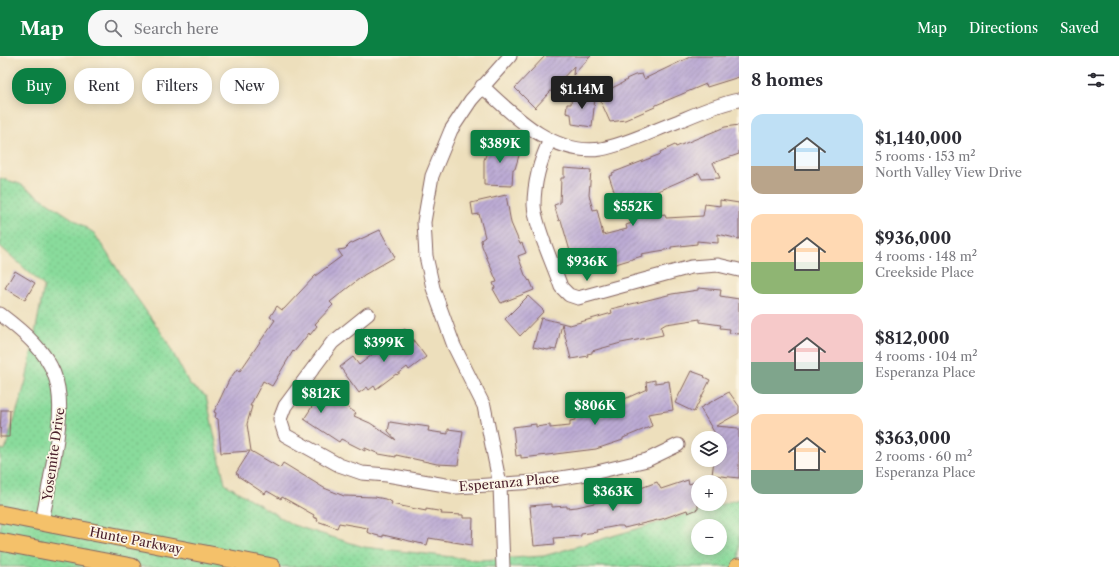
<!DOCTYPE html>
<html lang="en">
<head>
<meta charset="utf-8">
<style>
  :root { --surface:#fff; --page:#f7f7f7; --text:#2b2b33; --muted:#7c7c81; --accent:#0b8043 }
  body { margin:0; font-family:"Libre Caslon Text",serif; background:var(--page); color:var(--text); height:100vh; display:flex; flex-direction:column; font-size:15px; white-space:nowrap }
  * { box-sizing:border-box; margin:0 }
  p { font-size:13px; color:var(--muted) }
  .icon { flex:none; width:22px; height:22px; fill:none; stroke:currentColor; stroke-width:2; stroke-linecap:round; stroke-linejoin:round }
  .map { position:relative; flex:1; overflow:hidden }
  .side { display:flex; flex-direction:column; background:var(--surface); width:380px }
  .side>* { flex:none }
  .guide { position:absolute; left:12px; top:12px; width:380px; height:36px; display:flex; gap:8px }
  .buttons { position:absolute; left:691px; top:375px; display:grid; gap:8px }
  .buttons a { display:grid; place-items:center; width:36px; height:36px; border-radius:50%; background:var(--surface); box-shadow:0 2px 10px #0003; font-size:20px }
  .price { position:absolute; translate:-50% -34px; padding:0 9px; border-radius:4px; background:var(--accent); color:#fff; font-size:13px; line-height:26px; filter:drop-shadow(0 1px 2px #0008) }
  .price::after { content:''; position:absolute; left:50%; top:24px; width:12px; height:9px; margin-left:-6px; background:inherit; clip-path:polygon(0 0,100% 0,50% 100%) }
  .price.current { background:#222; color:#fff }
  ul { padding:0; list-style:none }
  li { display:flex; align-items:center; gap:12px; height:100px; padding:0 12px }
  li span { display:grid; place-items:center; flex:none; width:112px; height:80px; border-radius:12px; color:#555 }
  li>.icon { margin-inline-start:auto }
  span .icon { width:48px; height:48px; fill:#fffc; stroke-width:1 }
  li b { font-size:17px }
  h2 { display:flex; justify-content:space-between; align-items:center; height:48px; padding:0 12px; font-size:17px }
  .pill { padding:0 14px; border-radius:16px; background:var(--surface); box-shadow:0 2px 10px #0003; font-size:14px; line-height:36px }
  .pill.current { background:var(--accent); color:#fff }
  header { display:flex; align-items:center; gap:24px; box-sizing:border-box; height:56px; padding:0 20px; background:var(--accent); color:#fff }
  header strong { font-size:19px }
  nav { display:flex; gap:22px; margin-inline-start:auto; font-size:14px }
  .search { width:280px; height:36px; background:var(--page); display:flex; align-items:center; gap:10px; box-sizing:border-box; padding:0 14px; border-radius:16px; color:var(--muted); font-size:15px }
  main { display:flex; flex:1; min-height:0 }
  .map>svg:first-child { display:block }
</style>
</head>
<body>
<header>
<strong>Map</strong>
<div class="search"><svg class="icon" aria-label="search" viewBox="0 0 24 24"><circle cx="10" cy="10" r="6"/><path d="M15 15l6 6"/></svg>Search here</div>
<nav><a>Map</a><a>Directions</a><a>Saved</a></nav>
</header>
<main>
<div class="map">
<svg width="739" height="511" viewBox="0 0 739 511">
  <defs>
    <pattern id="grass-dots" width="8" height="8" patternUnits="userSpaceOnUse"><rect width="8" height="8" fill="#89db9b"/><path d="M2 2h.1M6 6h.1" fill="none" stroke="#78bc86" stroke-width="1.8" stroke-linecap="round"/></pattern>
    <pattern id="building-hatch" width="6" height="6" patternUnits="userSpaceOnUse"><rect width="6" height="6" fill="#bcabd4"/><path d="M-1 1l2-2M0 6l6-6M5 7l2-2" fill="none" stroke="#9b8bac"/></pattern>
  </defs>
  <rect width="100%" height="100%" fill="#fcf5e5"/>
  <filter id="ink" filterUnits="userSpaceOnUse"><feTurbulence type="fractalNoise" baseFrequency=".025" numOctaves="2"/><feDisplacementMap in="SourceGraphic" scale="8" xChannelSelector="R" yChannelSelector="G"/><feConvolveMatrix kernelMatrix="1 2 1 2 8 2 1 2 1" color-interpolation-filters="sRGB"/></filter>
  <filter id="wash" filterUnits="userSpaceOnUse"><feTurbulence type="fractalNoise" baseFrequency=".012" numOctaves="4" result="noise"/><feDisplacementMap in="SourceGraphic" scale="16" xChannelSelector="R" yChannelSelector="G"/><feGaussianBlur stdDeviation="0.9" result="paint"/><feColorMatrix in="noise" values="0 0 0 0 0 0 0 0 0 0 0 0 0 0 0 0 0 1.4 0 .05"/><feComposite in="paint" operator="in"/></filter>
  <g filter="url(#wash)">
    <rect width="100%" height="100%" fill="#eddfbc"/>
    <path fill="url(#grass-dots)" stroke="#6a7d63" fill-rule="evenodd" d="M0 122 20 128 94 177 129 231 165 282 190 329 206 340 225 428 293 469 364 491 479 504 544 500 739 443V511H0V393L5 394 26 325 44 230 0 190ZM698 470H720V492H698Z"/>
    <g id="blocks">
      <g fill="url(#building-hatch)">
        <polygon points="545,0 591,0 573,19 574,10 535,52 515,32"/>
        <polygon points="692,0 739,0 739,21 707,31 706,28 656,49 655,51 625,64 610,66 598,39 622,27 627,24 626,23 635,19 642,18 644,23"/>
        <polygon points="572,38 595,42 592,71 572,68 571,58 566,57 567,48 571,48"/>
        <polygon points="739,69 739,98 713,107 720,122 702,123 699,117 628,148 627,146 624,147 623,145 618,147 609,120 613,119 612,117 661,98 660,96 675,89 676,91 725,71"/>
        <polygon points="492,83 519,91 518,96 520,96 515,113 513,113 512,130 484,129 484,104"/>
        <polygon points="564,112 591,114 589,139 593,154 597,153 603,179 627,173 626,169 632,167 631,162 659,157 659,159 665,158 666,162 703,160 705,148 720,150 720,144 739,147 739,183 718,178 718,187 697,185 697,188 671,191 671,193 641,198 642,200 583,218 582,214 580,214 578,210 577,210 572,194 570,195 561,164 559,165 554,149 560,147 561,122 564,122"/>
        <polygon points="506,139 511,167 520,188 522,187 526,197 518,200 525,219 529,225 530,224 534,234 501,247 493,233 495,232 493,227 497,226 482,190 481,184 485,181 479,158 473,159 471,147"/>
        <polygon points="380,174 395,201 364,219 330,246 333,249 315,268 317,270 310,279 309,277 294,296 293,295 272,330 263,325 250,350 252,350 247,368 251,395 280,412 283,407 324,432 344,440 375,441 385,443 392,446 391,448 426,455 426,453 438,455 442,456 441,458 463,459 463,462 473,462 472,489 429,482 427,489 383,479 383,481 375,479 367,476 368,472 339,467 337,472 317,465 318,463 313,461 314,459 282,441 281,443 267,435 265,438 238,420 239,419 236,417 250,395 221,397 218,363 215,362 216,357 214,356 229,324 237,313 240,315 275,264 270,261 277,250 282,254 284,253 315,220 342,200 338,194 345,193 350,188"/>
        <polygon points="15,215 35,227 25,244 5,232"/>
        <polygon points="698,232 721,234 720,240 739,243 739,278 729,277 730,273 720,272 721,269 700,266 700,263 666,268 661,271 663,279 621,287 592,295 592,297 587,298 588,300 571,303 562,268 556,294 550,293 548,294 533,291 541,262 570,269 612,257 611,253 672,238 698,234"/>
        <polygon points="528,240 544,255 520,280 505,263"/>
        <polygon points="405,273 426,301 409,314 407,311 397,319 396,318 376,333 374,330 369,334 367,331 359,337 340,311 353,301 359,309"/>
        <polygon points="691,315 705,320 704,321 710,324 694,356 675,347"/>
        <polygon points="655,324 655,327 669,325 673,354 648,358 652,370 623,382 623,384 596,393 531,401 521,402 521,399 516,400 513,371 536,368 536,371 550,369 550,372 570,370 570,365 575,364 575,361 591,359 592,362 624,355 620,345 647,333 646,326"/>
        <polygon points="323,334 337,340 336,342 341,345 341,347 356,357 354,360 370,367 396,384 388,375 390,366 415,370 415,369 429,371 428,375 448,378 448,373 463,375 458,409 437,408 396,399 396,401 379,398 365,392 365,395 341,383 339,386 304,363"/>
        <polygon points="729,336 739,350 739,357 716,370 738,372 739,373 739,422 712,419 714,404 720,404 720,382 717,381 700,352"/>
        <polygon points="1,354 10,354 9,381 0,381"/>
        <polygon points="688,424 689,428 698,425 698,453 688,457 687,454 662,463 624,472 623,470 617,470 596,474 597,476 581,478 581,480 554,482 555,488 534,490 530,450 552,448 552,451 567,450 567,452 577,451 611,443 611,441 641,432 657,426 661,433"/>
      </g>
    </g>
  </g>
  <g filter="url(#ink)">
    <use href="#blocks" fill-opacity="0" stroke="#83625e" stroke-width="1"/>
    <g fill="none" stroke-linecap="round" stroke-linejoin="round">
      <g stroke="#83625e" stroke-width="15">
        <g id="minor">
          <path d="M482 30C514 60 553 100 601 93 628 88 654 74 679 65 698 57 718 48 739 44"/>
          <path d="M550 84C540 105 534 126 534 149 535 170 554 210 561 231L569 239 578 242 691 211 718 209 739 214"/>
          <path d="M0 258C58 302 67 325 55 396 51 419 47 442 42 465"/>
          <polyline points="368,258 332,287 285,350 280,363 285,379 339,409 362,417 387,419 457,431 535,426 593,417 647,404 678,389"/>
          <polyline points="503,511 500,429 484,350 454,290 433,232 426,200 424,166 432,120 451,74 471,44 510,0"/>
        </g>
      </g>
      <g stroke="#83625e" stroke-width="19">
        <g id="major">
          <polyline points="0,458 272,511"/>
          <polyline points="0,486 132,511"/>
          <polyline points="738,511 739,511"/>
        </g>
      </g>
      <use href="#minor" stroke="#fff" stroke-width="13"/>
      <use href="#major" stroke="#f4c16a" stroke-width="17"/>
    </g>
  </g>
  <g text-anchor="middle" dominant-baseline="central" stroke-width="3.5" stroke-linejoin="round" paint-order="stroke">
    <g font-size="13" fill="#4a1f2b" stroke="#fcf5e5">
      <text transform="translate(53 398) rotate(-82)">Yosemite Drive</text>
      <text transform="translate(509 426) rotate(-5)">Esperanza Place</text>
      <text transform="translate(136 484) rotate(11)">Hunte Parkway</text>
    </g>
  </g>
</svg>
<div class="buttons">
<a><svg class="icon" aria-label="layers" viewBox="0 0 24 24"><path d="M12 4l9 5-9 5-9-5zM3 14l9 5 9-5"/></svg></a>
<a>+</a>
<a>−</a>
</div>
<b class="price current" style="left:582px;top:54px">$1.14M</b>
<b class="price" style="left:500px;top:108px">$389K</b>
<b class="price" style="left:633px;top:171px">$552K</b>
<b class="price" style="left:587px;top:226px">$936K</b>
<b class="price" style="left:384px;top:307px">$399K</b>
<b class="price" style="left:321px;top:358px">$812K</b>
<b class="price" style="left:595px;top:370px">$806K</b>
<b class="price" style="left:613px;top:456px">$363K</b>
<div class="guide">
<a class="pill current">Buy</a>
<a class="pill">Rent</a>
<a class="pill">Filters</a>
<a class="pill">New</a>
</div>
</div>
<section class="side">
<h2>8 homes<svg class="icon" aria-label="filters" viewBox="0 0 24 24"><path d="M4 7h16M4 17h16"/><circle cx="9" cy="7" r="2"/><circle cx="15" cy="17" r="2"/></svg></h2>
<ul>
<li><span style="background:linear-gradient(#bfe0f5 65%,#b9a48a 0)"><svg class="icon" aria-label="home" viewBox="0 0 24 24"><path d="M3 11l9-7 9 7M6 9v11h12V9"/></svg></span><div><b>$1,140,000</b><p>5 rooms · 153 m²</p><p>North Valley View Drive</p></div></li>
<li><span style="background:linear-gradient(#ffd9b3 60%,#8fb573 0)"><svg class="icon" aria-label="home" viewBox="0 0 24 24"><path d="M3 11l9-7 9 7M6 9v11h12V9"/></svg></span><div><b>$936,000</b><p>4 rooms · 148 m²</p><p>Creekside Place</p></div></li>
<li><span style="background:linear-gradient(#f6c9c9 60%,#7fa58c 0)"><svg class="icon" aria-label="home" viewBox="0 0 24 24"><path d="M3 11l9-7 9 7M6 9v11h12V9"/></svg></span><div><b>$812,000</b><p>4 rooms · 104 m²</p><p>Esperanza Place</p></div></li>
<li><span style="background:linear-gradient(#ffd9b3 70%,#7fa58c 0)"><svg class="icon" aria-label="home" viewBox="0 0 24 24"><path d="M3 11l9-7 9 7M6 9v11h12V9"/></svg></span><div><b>$363,000</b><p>2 rooms · 60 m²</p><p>Esperanza Place</p></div></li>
</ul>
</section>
</main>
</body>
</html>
